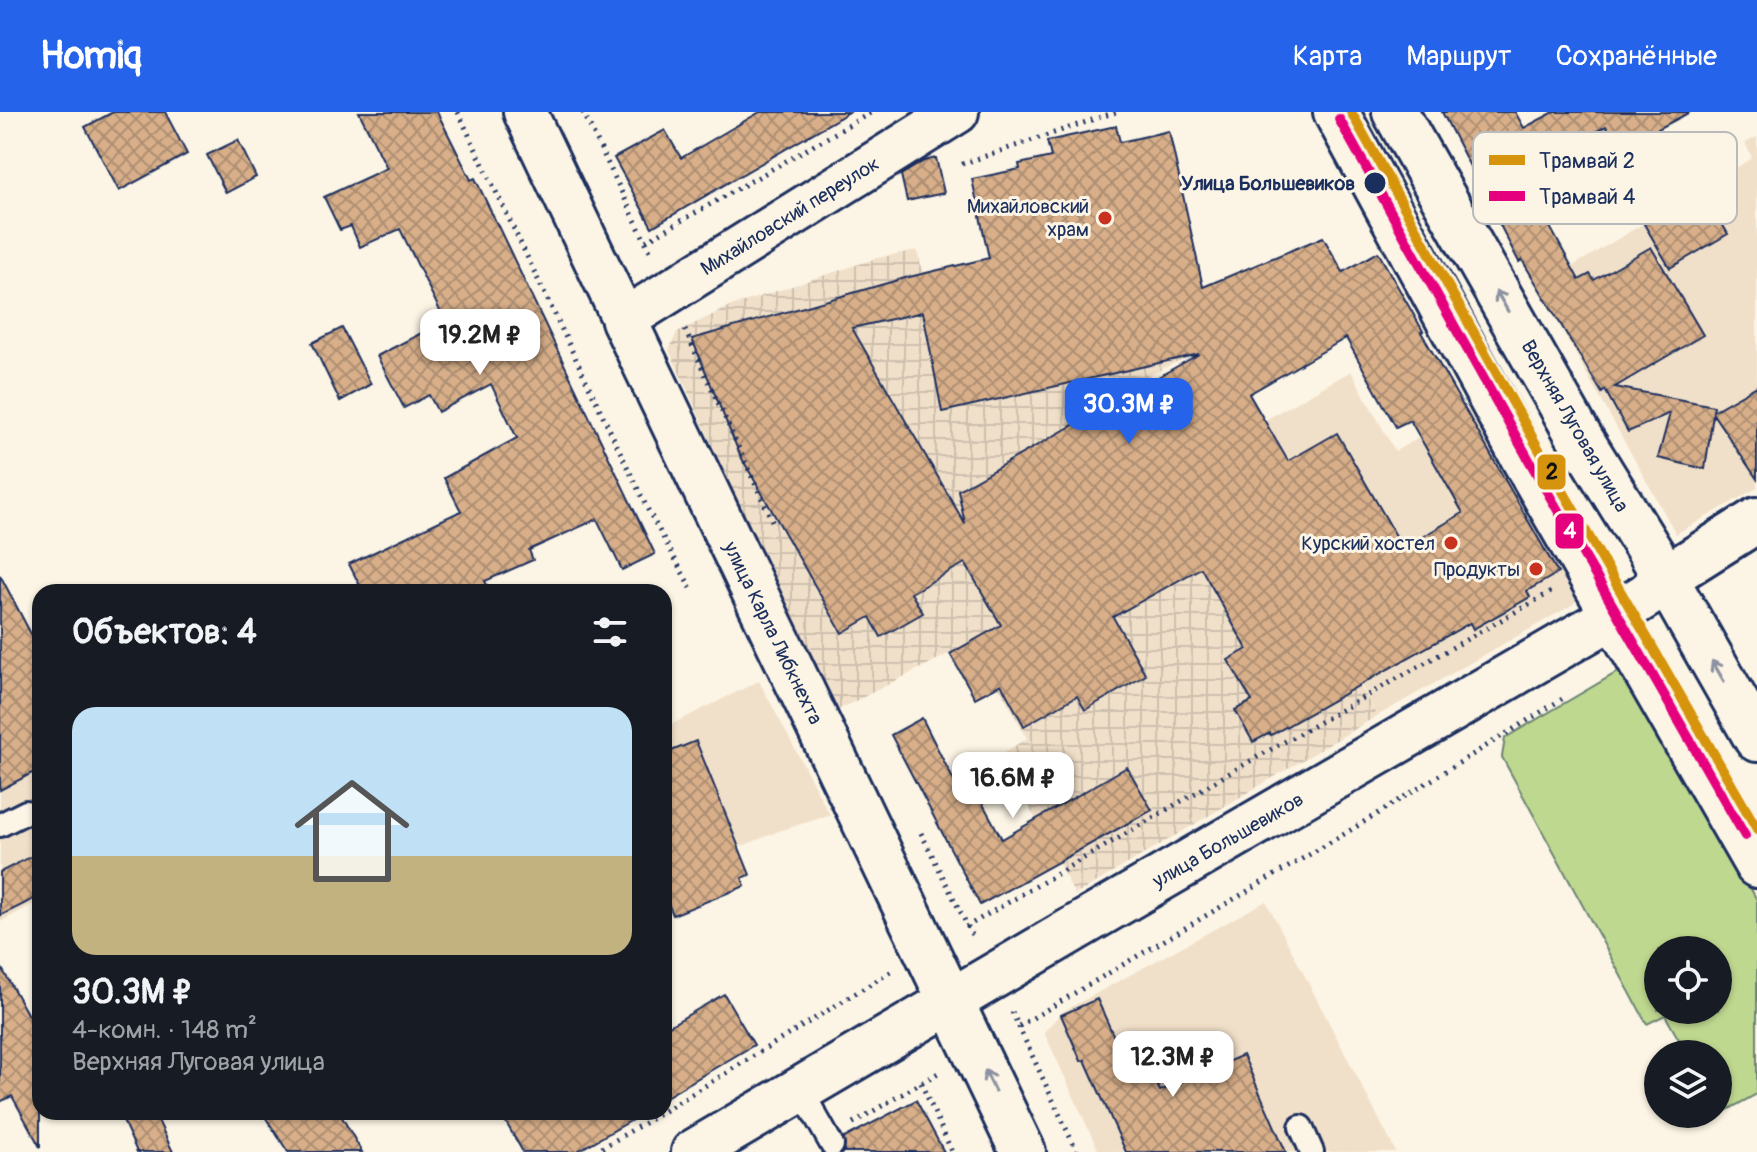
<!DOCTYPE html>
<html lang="ru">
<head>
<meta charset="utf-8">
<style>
  :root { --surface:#171b24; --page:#242831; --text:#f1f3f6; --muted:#9ea1a6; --line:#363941; --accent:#2563eb }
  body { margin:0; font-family:Pangolin,sans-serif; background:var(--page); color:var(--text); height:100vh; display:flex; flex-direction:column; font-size:30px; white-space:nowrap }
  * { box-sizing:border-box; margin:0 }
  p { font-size:26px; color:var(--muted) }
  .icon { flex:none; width:44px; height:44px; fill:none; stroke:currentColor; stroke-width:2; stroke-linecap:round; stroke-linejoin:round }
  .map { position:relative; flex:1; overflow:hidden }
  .panel { position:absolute; left:32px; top:472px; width:640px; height:536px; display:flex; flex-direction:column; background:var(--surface); border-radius:24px; box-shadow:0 2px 6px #0004 }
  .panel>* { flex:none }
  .tools { position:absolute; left:1644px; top:824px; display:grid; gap:16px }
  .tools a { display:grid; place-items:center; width:88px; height:88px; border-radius:50%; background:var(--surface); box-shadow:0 2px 6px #0004; font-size:40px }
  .price { position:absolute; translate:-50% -68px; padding:0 18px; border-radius:16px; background:#fff; color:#222; font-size:26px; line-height:52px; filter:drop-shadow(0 2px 4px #0008) }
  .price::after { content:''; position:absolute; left:50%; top:48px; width:24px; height:18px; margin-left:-12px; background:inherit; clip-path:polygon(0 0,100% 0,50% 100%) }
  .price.selected { background:var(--accent); color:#fff }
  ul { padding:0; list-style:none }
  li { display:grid; align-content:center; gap:16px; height:424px; padding:0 40px }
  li+li { border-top:2px solid var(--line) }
  li span { display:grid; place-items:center; height:248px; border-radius:24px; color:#555 }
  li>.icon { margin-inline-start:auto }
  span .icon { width:144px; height:144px; fill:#fffc; stroke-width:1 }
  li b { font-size:34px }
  h2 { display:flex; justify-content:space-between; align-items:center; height:96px; padding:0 40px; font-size:34px }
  header { display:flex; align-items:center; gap:48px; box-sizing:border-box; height:112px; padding:0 40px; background:var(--accent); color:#fff }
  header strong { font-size:38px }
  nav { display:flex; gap:44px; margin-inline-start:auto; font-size:28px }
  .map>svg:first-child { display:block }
</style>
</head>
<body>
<header>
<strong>Homiq</strong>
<nav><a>Карта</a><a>Маршрут</a><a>Сохранённые</a></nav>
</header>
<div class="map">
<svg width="1757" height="1040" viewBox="0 0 1757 1040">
  <defs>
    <pattern id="industrial-grid" width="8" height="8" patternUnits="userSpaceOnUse" patternTransform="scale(2)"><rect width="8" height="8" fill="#f1e0c9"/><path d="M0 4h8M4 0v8" fill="none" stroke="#cec0af"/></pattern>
    <pattern id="building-cross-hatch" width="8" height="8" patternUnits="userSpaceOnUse" patternTransform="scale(2)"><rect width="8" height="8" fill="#d8af89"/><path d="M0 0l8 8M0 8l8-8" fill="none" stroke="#ae8f73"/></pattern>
  </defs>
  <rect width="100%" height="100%" fill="#fcf5e5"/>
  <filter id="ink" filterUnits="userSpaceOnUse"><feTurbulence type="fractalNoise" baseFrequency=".0125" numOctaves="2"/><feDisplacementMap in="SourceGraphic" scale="16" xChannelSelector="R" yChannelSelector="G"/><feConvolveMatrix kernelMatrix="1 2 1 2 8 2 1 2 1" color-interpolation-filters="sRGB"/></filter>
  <g filter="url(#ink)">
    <g fill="#f1e0c9">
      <polygon points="1757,25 1757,376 1676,422 1538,175 1752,46 1745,31"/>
      <polygon points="1351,259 1395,339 1483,291 1585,481 1572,493 1377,604 1361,573 1195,348"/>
      <polygon points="40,542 40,789 0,810 0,559"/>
      <polygon points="759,569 830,703 779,719 664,766 664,616"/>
      <polygon points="1266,789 1396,1040 1099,1040 1044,920 1062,900"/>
    </g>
    <polygon fill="url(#industrial-grid)" points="917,138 923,162 960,153 1200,238 1113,282 1114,290 1295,457 1377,604 1075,783 1002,642 1027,626 974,529 834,600 669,238 677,220 731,194 877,146"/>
    <path fill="#bfd88f" stroke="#6d8476" stroke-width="2" fill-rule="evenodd" d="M1628 554 1757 788V982L1720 1002 1718 942H1687L1665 903 1647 912 1502 645 1505 626ZM1658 838H1718V898H1658Z"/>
    <g fill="url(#building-cross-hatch)" stroke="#1b2f5e" stroke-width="2" fill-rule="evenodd">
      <polygon points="113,0 165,0 187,42 119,79 85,15"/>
      <polygon points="359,0 437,0 471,68 475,66 655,442 622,458 597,407 529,438 533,448 485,469 490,480 363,480 349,452 461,399 444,366 517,326 491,272 438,300 429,283 404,296 377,244 445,209 400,117 360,135 351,114 340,118 324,85 387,56"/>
      <polygon points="760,0 849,0 652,115 614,46 665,18 681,46"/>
      <polygon points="1442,0 1515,0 1524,16 1554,0 1690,0 1619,38 1606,14 1542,49 1559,79 1537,91 1579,168 1590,162 1594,168 1651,135 1703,223 1615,275 1714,294 1713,299 1757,274 1757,367 1713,302 1705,357 1658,346 1670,301 1628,320 1605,278 1602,281 1522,148 1519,150"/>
      <path d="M1116 14 1120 30 1169 19 1203 175 1323 125 1343 160 1378 140 1423 219 1421 220 1558 461 1527 479 1530 485 1473 517 1470 511 1271 623 1270 621 1253 630 1235 598 1252 589 1228 548 1247 537 1201 456 1113 505 1146 563 1085 598 1077 584 1024 614 1001 572 975 586 950 542 1001 513 965 451 911 481 923 501 881 525 870 505 842 521 740 343 692 227 905 166 989 146 972 67 1020 57 1019 52 1051 45 1047 29ZM923 200 942 300 1199 242 958 378 965 412 852 216ZM1346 226 1396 315 1410 308 1463 401 1403 436 1337 321 1288 349 1249 282Z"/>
      <polygon points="238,28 256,65 226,81 207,43"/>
      <polygon points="936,46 944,81 907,89 901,63 924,49"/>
      <polygon points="1702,78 1728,122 1670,156 1644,112"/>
      <polygon points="342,216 371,272 340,289 312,231"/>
      <polygon points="0,463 40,539 40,657 0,678"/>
      <polygon points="922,606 958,677 971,670 1002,727 1127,655 1152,698 980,793 891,623"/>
      <polygon points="696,629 750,763 742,766 745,774 673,803 664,782 664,642"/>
      <polygon points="40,740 40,784 0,804 0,760"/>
      <polygon points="0,853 40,925 40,1035 12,984 0,990"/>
      <polygon points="724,882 754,933 664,986 664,917"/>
      <polygon points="1097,887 1132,965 1150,957 1160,979 1243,943 1286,1040 1126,1040 1085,948 1081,949 1061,903"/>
      <polygon points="916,988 944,1040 844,1040 844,1026"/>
      <polygon points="119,1000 154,1000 173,1040 137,1040"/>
      <polygon points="262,1000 339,1000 362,1040 288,1040"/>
      <polygon points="500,1000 646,1000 576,1040 523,1040"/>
    </g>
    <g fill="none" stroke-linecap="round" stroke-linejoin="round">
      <g stroke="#1b2f5e" stroke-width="28">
        <g id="lane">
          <polyline points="0,713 26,700"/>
          <polyline points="801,978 832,1033"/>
          <polyline points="1301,1015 1312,1040"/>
        </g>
      </g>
      <g stroke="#1b2f5e" stroke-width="48">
        <polyline id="street" points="525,0 624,208 957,0"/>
      </g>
      <g stroke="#1b2f5e" stroke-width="50">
        <g id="secondary">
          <polyline points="1336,0 1525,349 1757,753"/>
          <polyline points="1395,0 1577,321 1651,441 1757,627"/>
          <polyline points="624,208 1023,1040"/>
          <polyline points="694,1040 1089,808 1613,504 1647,483 1665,466 1757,408"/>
        </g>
      </g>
      <g stroke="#1b2f5e" stroke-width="5" stroke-dasharray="2 6" stroke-linecap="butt">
        <polyline points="458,0 648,398 692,478"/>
        <polyline points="583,0 652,143"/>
        <polyline points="962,52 1116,0"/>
        <polyline points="646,129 872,0"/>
        <polyline points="685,218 772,409"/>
        <polyline points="921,721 974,827"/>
        <polyline points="966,815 1245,652 1551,480"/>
        <polyline points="1012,900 1077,1040"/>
        <polyline points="1019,914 1346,721 1562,587"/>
        <polyline points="921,971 952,1040"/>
        <polyline points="664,999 892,859"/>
        <polyline points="853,1011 938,961"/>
        <polyline points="595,1040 663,1000"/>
      </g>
      <use href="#lane" stroke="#fcf5e5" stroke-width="22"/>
      <use href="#street" stroke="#fcf5e5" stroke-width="42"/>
      <use href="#secondary" stroke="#fcf5e5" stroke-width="44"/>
      <g stroke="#fcf5e5" stroke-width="16">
        <polyline id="tram-1" points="1351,0 1541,341 1757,717"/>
      </g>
      <g stroke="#fcf5e5" stroke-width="16">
        <polyline id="tram-2" points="1339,7 1529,348 1745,724"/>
      </g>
      <use href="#tram-1" stroke="#d6940e" stroke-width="10"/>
      <use href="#tram-2" stroke="#e5007d" stroke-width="10"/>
    </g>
    <defs><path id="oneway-shaft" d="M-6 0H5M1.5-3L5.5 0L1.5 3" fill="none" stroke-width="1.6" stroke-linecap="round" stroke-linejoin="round" transform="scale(2)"/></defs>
    <g stroke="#8c92a2">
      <use href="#oneway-shaft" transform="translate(1502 189) rotate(-120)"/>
      <use href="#oneway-shaft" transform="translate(1718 559) rotate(-120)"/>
      <use href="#oneway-shaft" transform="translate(990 969) rotate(-115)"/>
    </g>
  </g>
  <circle fill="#1b2f5e" stroke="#fcf5e5" stroke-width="3" cx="1375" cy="71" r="12"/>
  <g fill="#c8321e" stroke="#fcf5e5" stroke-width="3">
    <circle cx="1105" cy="106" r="8"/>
    <circle cx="1451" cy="431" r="8"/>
    <circle cx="1536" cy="457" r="8"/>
  </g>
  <g text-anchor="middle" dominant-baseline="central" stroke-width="6" stroke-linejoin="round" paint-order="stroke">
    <g font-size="20" font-weight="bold" fill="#1b2f5e" stroke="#fcf5e5" text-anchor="end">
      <text x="1355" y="71">Улица Большевиков</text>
    </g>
    <g font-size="20" fill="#1b2f5e" stroke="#fcf5e5" text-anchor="end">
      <text x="1089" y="94">Михайловский<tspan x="1089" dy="23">храм</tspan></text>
      <text x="1435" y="431">Курский хостел</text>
      <text x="1520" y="457">Продукты</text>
    </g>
    <g font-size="20" fill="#1b2f5e" stroke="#fcf5e5">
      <text transform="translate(790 104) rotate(-32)">Михайловский переулок</text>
      <text transform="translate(1575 314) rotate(60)">Верхняя Луговая улица</text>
      <text transform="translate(773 521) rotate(64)">улица Карла Либкнехта</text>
      <text transform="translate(1228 728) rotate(-30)">улица Большевиков</text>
    </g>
  </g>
  <rect x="1473" y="20" width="264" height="92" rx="12" fill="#fcf5e5" stroke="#b8babc" stroke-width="2"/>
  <rect x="1489" y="43" width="36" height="10" fill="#d6940e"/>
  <rect x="1489" y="79" width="36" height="10" fill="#e5007d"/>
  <g font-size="22" fill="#1b2f5e">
    <text x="1539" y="56">Трамвай 2</text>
    <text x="1539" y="92">Трамвай 4</text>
  </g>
  <g stroke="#fcf5e5" stroke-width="3">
    <rect x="1536" y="341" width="31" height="38" rx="8" fill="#d6940e"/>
    <rect x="1554" y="400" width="31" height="38" rx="8" fill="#e5007d"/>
  </g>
  <g font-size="22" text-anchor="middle" font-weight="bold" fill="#fff">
    <text x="1570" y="426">4</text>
  </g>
  <g font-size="22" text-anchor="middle" font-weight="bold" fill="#111">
    <text x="1552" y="367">2</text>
  </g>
</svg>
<div class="tools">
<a><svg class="icon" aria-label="locate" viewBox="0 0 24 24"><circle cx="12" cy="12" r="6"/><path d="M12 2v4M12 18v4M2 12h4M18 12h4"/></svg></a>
<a><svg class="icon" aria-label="layers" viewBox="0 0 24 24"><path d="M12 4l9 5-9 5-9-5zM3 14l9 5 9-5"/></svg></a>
</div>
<b class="price" style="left:480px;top:265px">19.2M ₽</b>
<b class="price selected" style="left:1129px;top:334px">30.3M ₽</b>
<b class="price" style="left:1013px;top:708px">16.6M ₽</b>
<b class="price" style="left:1173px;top:987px">12.3M ₽</b>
<section class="panel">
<h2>Объектов: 4<svg class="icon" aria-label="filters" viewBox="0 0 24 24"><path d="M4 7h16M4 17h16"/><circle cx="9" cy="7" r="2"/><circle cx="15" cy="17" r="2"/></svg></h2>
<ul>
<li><span style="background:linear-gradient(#bfe0f5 60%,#c2b280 0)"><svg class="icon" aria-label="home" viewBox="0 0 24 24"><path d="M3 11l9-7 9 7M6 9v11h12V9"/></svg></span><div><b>30.3M ₽</b><p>4-комн. · 148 m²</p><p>Верхняя Луговая улица</p></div></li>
</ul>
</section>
</div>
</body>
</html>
